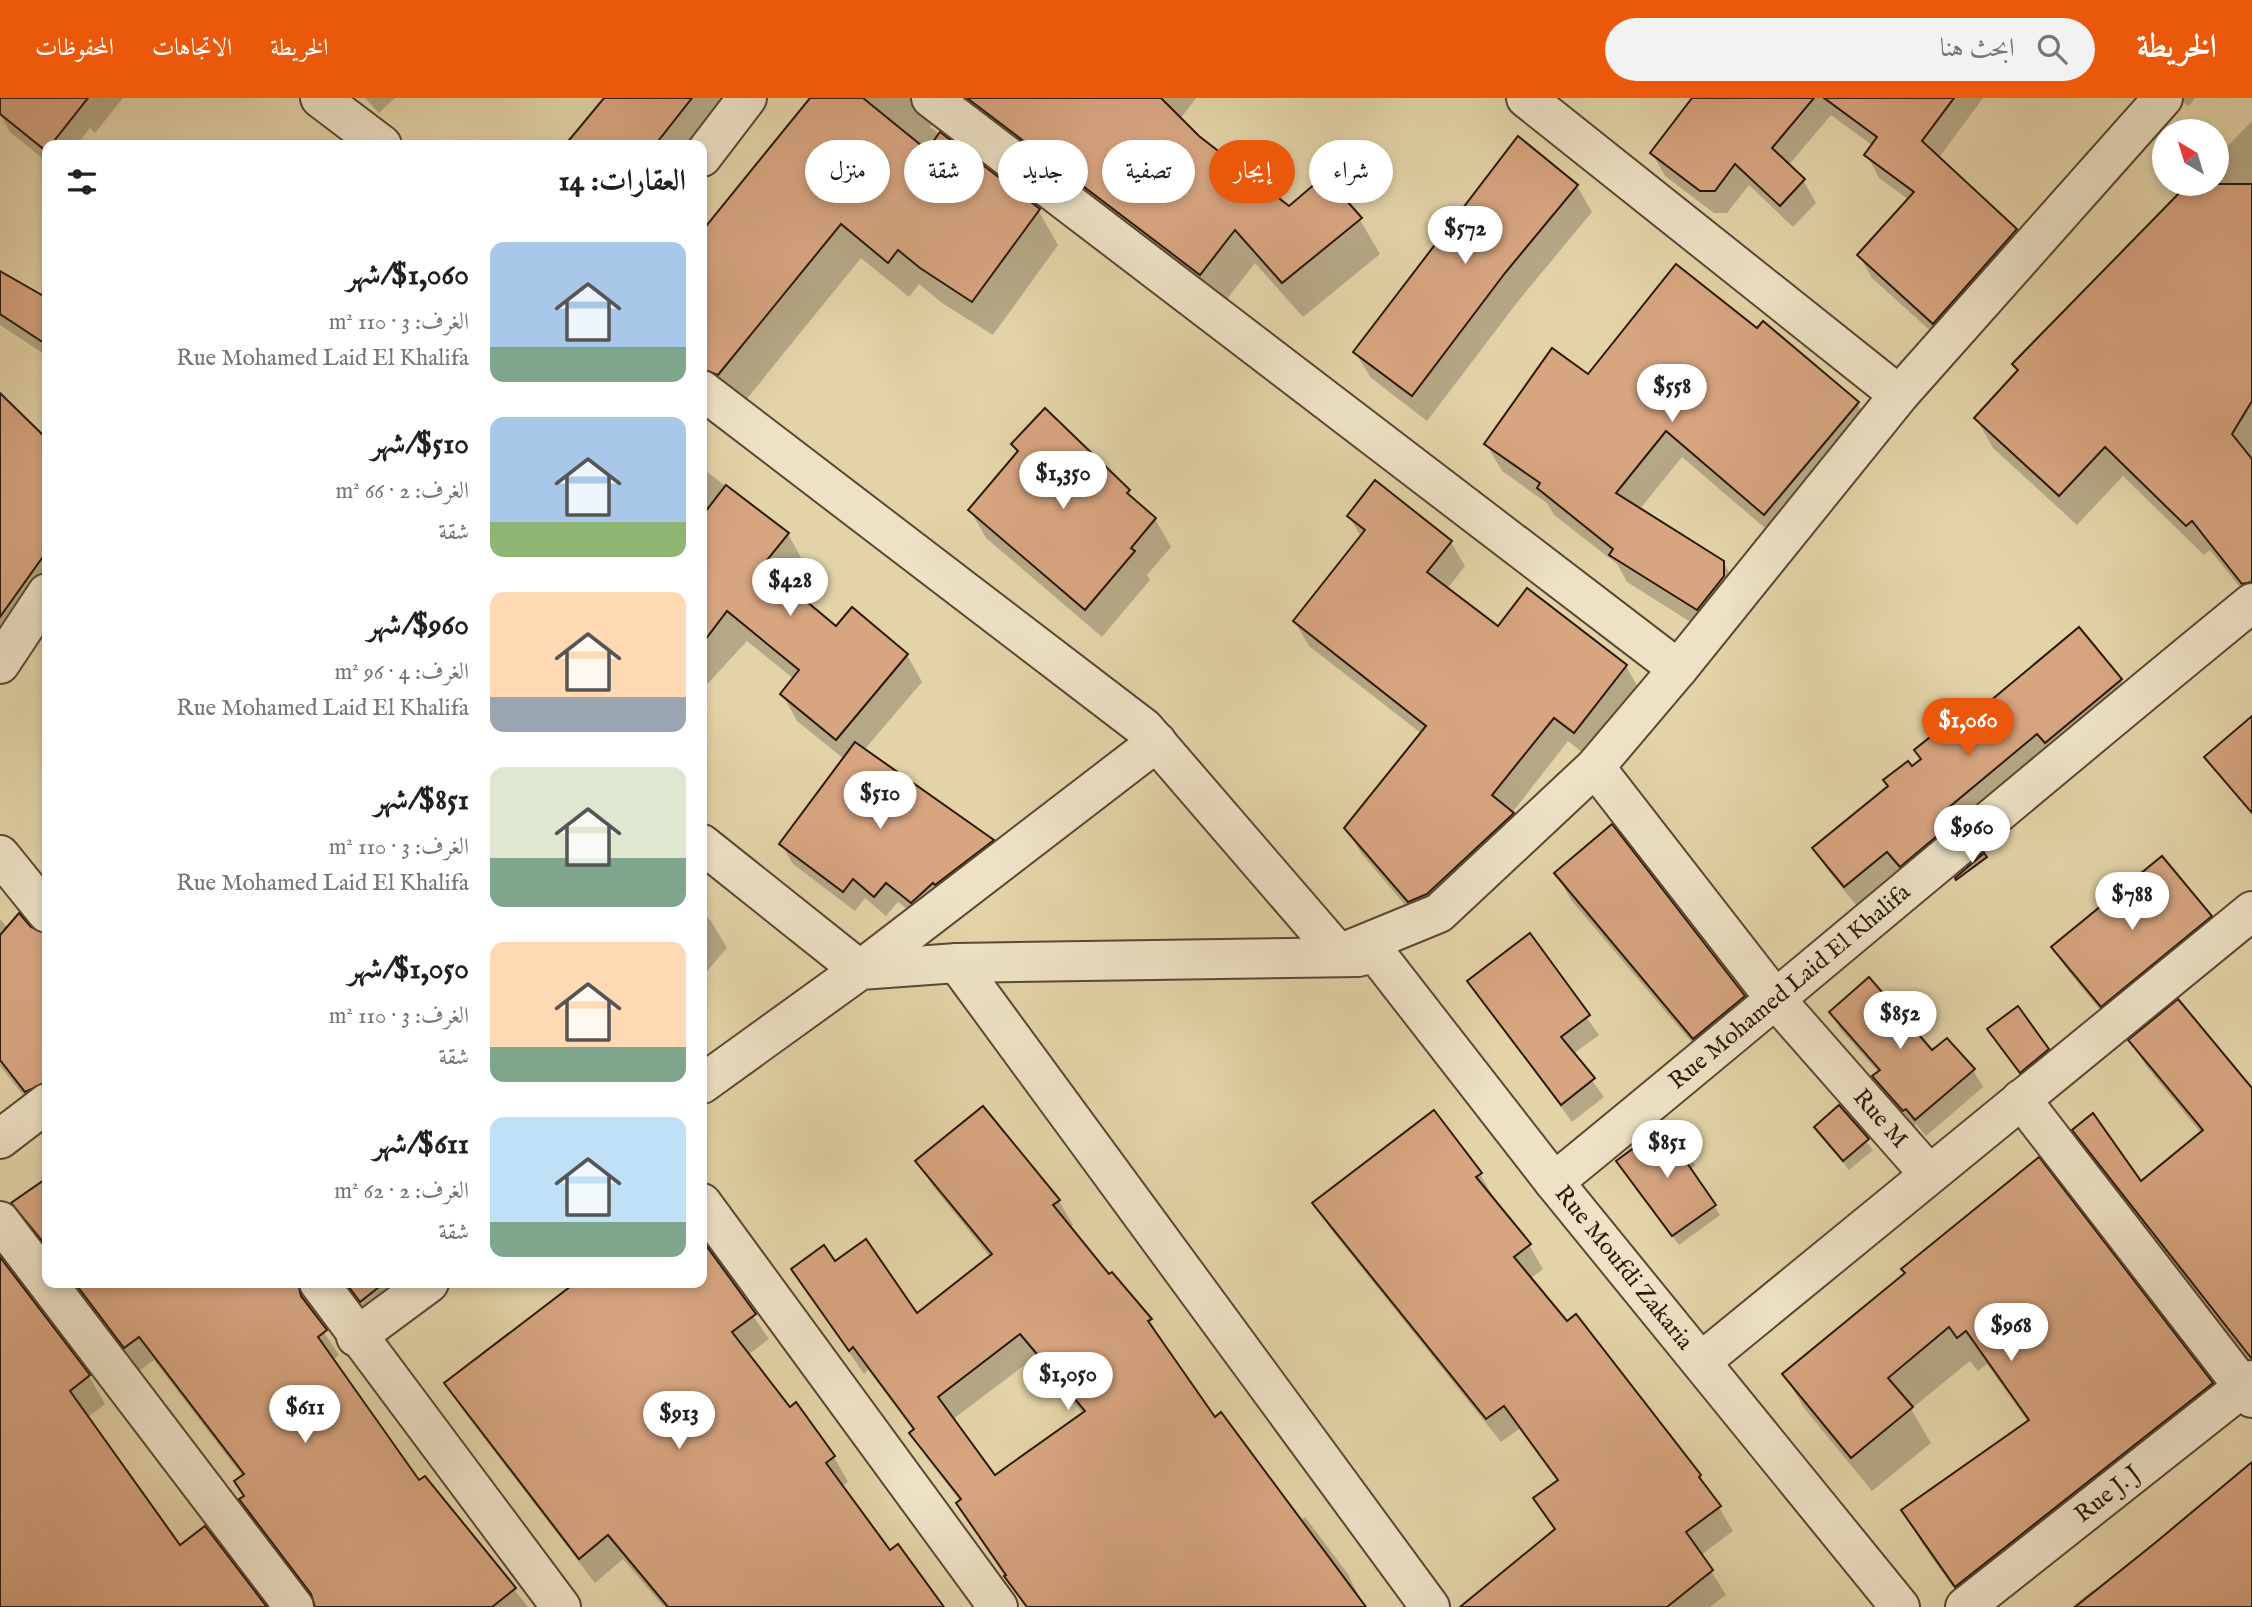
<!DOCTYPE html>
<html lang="ar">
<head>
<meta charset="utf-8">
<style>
  :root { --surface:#fff; --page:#f2f2f2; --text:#202124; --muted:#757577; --accent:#ea580c }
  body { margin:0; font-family:"IM FELL English",Amiri,serif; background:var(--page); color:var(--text); direction:rtl; height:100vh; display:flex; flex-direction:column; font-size:26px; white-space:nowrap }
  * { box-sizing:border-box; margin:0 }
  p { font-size:23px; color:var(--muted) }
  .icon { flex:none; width:38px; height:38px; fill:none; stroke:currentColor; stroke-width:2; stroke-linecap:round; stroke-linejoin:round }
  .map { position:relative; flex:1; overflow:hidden; direction:ltr }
  .panel { position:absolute; left:42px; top:42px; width:665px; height:1148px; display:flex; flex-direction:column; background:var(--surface); border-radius:14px; box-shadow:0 4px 10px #0003; direction:rtl }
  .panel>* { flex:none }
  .guide { position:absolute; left:728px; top:42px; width:665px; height:63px; direction:rtl; display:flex; gap:14px }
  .needle { width:46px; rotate:322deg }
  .controls { position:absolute; left:2152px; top:21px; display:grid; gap:14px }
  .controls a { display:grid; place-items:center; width:77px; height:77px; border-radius:50%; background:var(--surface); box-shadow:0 4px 10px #0003; font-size:35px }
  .price { position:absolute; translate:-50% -60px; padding:0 16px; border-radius:24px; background:#fff; color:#222; font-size:23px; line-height:46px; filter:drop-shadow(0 2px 4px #0008) }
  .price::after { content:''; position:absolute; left:50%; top:42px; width:21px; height:16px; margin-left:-10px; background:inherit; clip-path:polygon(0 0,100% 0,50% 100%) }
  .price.active { background:var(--accent); color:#fff }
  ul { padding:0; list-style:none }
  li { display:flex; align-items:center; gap:21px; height:175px; padding:0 21px }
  li span { display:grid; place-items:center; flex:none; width:196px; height:140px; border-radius:14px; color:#555 }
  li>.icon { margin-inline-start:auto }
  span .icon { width:84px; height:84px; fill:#fffc; stroke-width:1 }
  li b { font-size:30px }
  h2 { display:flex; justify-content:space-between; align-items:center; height:84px; padding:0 21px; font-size:30px }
  .chip { padding:0 24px; border-radius:32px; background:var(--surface); box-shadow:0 4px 10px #0003; font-size:24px; line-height:63px }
  .chip.active { background:var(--accent); color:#fff }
  header { display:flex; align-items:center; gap:42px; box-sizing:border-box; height:98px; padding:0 35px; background:var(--accent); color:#fff }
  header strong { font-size:33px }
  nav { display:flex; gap:38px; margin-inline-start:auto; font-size:24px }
  .search { width:490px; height:63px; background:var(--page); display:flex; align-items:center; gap:18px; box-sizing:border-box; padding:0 24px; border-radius:38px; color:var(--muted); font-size:26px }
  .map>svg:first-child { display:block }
</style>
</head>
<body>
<header>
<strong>الخريطة</strong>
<div class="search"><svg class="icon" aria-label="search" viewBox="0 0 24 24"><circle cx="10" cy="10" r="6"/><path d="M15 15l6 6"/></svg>ابحث هنا</div>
<nav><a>الخريطة</a><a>الاتجاهات</a><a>المحفوظات</a></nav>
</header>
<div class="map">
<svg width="2252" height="1509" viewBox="0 0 2252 1509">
  <rect width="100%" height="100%" fill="#e3d3a8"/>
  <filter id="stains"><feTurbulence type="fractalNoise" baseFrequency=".00286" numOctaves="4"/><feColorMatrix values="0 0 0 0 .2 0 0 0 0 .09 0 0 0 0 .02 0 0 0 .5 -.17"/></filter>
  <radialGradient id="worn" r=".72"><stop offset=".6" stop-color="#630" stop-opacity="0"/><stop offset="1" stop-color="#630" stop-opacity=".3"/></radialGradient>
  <g fill="#0003" fill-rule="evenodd">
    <polygon points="10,0 123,0 95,35 90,30 77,47 47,47 47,64 10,34 0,16"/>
    <polygon points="365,0 395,0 379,15"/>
    <polygon points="607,0 723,0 687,47 581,47 575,38"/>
    <polygon points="813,0 1196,0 1180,21 1198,39 1289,111 1330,87 1360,122 1380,156 1303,219 1255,165 1220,210 934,21 930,29 1038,112 1058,147 993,237 942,205 919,186 909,199 861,160 741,308 702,276 702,136"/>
    <polygon points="1695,0 1983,0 1938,61 2016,133 2028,155 1946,247 1872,180 1859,157 1909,102 1879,80 1867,57 1873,48 1831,17 1788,68 1803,82 1816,105 1793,129 1749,87 1727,115 1714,115 1665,78 1652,55"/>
    <polygon points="2175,0 2195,0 2189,8"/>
    <polygon points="2252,23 2252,504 2210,452 2204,457 2123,378 2077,427 1993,350 1976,320 2019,273 2015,266 2191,86 2217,86 2217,59"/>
    <polygon points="1577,88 1592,114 1519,202 1427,323 1371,280 1355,254"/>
    <polygon points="0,175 47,202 47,258 0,227"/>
    <polygon points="1757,233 1857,305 1873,332 1780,443 1682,359 1639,412 1723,464 1739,491 1713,538 1627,484 1617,466 1554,417 1547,405 1502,373 1486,346 1588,278"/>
    <polygon points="0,297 47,344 47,511 0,534"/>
    <polygon points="1046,312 1155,421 1171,449 1147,477 1150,482 1102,539 986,440 970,412 1018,355 1013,346"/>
    <polygon points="702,370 788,436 803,463 784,487 836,530 907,557 922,584 864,652 993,743 1004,763 923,824 898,804 886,818 865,800 855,813 793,766 781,746 844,661 797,623 782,596 794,581 747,543 702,592"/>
    <polygon points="1349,418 1451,444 1465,468 1447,491 1498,531 1626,568 1640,593 1588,659 1568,643 1512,715 1527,740 1423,828 1361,755 1346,730 1422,636 1309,548 1295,524 1361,439"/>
    <polygon points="2121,582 2132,602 1857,808 1826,770 1814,750 1966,625"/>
    <polygon points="2252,639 2252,691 2239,701 2206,659"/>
    <polygon points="1556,775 1744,899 1759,925 1710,966 1571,802"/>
    <polygon points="702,815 711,823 727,850 702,879"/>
    <polygon points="0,821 8,830 12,826 47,870 47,1018 42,1021 0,968"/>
    <polygon points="1529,838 1599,937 1573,956 1604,999 1572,1024 1469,883"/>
    <polygon points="2053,849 2149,869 2161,889 2113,928 2065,869"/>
    <polygon points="1831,914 1973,972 1983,989 1926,1038 1916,1026 1914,1029 1884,995 1875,979 1879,975 1840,931"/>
    <polygon points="1989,931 2047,952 2059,972 2032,994"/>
    <polygon points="2131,943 2252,994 2252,1268 2090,1058 2075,1032 2140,1086 2201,1035 2146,968"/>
    <polygon points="1839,1010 1873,1052 1849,1072 1816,1030"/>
    <polygon points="1690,1058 1695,1067 1690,1072 1720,1117 1679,1147 1624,1073"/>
    <path d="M918 1063 1059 1103 1073 1127 1069 1130 1150 1222 1163 1247 1215 1322 1221 1317 1302 1421 1305 1419 1348 1476 1364 1509H1025L972 1429 958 1405 960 1403 926 1359 912 1335 914 1333 868 1272 864 1276 793 1171 835 1166 916 1217 990 1159 932 1087ZM1035 1259 1083 1316 994 1379 952 1322Z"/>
    <polygon points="1480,1076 1494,1100 1492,1102 1529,1147 1543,1171 1530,1181 1700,1378 1733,1433 1701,1457 1726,1497 1710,1509 1459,1509 1555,1433 1535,1401 1558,1384 1519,1331 1501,1344 1329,1129 1315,1105"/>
    <polygon points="47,1082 47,1155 14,1106"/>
    <polygon points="702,1145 769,1241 748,1257 790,1312 834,1359 848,1384 841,1389 889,1455 941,1509 664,1509 623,1461 595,1485 461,1310 447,1285 578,1185 583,1185 589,1192 598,1185 702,1185"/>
    <polygon points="0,1162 89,1278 105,1306 87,1320 180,1450 247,1509 0,1509"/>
    <polygon points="1906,1176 2211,1286 2231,1320 1967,1509 1923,1447 1903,1413 2028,1324 1987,1266 1978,1273 1970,1263 1911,1311 1931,1345 1872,1393 1804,1310 1784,1276"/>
    <polygon points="71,1185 426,1185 375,1227 352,1196 342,1188 312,1202 310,1213 339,1257 332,1263 419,1385 425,1380 528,1509 325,1509 256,1426 242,1402 245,1399 243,1379 154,1262 139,1273"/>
    <polygon points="2252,1367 2252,1509 2072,1509 2093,1492 2095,1495"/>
  </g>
  <g fill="#d7a580" stroke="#2c190c" stroke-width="2" fill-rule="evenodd">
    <polygon points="0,0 88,0 46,53 0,16"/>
    <polygon points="604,0 692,0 655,47 565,47"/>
    <polygon points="810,0 863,0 927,52 940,34 1040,111 972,204 920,170 898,152 888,165 841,126 718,277 702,271 702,133"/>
    <polygon points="967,0 1161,0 1199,38 1289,108 1316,85 1331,85 1362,120 1282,185 1235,132 1200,177"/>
    <polygon points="1692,0 1814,0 1772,50 1805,81 1780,108 1735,66 1715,93 1700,93 1650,55"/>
    <polygon points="1824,0 1954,0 1922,43 2017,131 1933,226 1857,157 1914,94 1864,57 1877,39"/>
    <polygon points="1518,38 1578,87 1505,175 1412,298 1353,254"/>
    <polygon points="2188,86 2252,86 2252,303 2232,336 2252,361 2252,484 2242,486 2192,423 2186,428 2105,349 2059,398 1974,320 2018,272 2012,266"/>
    <polygon points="1676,166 1757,230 1763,223 1859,304 1764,417 1666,333 1616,395 1724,463 1724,478 1697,512 1609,457 1613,451 1537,390 1540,385 1484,346 1552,250 1588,276"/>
    <polygon points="0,173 47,200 47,247 0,216"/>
    <polygon points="0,295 47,341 47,453 0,519"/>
    <polygon points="1045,310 1130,392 1127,395 1156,420 1131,450 1135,453 1085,512 968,412 1018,353 1011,346"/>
    <polygon points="1375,382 1452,443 1427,474 1498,528 1527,490 1627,567 1574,635 1554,620 1492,697 1514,715 1427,796 1408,804 1344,730 1426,628 1293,523 1365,432 1347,418"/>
    <polygon points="726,387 789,435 763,467 836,528 852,509 908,556 836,642 780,596 799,572 727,513 702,546 702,418"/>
    <polygon points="2079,529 2122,581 2045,645 2037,636 1947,711 1956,722 1900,769 1887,754 1844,789 1812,750 1888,688 1883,682 1908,663 1912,668 1921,661 1914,652 1960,615 1966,623"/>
    <polygon points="2252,618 2252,715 2204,659"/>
    <polygon points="855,644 994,742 935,787 933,785 911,805 886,785 874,799 853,781 843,794 779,746"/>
    <polygon points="1612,726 1745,898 1693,941 1554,775"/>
    <polygon points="1984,755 1987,759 1956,782 1955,780"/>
    <polygon points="2162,758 2212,818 2101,909 2051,849"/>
    <polygon points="19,815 31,829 47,836 47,984 25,994 0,962 0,837"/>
    <polygon points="1530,835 1590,917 1561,939 1595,980 1561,1007 1467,883"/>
    <polygon points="1869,879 1932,952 1947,940 1975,971 1915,1022 1906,1011 1903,1013 1872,978 1880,972 1829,914"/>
    <polygon points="2178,901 2252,990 2252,1261 2072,1032 2093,1015 2141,1083 2203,1032 2128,942"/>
    <polygon points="2018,908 2049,951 2020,975 1987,931"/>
    <polygon points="1839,1007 1869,1041 1843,1063 1814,1029"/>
    <path d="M983 1008 1060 1102 1053 1107 1109 1176 1112 1174 1152 1221 1148 1223 1215 1319 1221 1314 1366 1509H1027L1004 1478 1006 1477 956 1405 961 1401 909 1335 914 1331 853 1249 849 1253 791 1171 824 1147 835 1163 866 1141 917 1215 992 1156 915 1063ZM1020 1236 1085 1313 995 1377 938 1299Z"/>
    <polygon points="1434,1012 1482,1075 1476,1079 1531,1146 1514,1159 1567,1223 1576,1216 1701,1377 1699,1379 1721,1408 1686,1434 1713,1472 1667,1509 1460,1509 1555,1431 1533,1400 1558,1382 1504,1308 1486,1321 1312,1105"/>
    <polygon points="1668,1025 1691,1057 1685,1062 1716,1107 1672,1138 1616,1063"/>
    <polygon points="2039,1059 2213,1285 1955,1489 1901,1412 2029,1322 1966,1233 1957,1240 1949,1229 1888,1280 1913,1309 1851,1360 1782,1276 1905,1175 1901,1171"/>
    <polygon points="47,1080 47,1149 11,1105"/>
    <polygon points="702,1142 756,1216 732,1234 790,1309 796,1304 835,1358 826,1365 890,1452 898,1446 944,1509 668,1509 608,1437 579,1461 444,1285 575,1185 702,1185"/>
    <polygon points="0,1159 90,1277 70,1293 180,1447 205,1428 267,1509 0,1509"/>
    <polygon points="75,1185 298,1185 301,1198 327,1232 318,1239 419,1382 425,1378 516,1490 492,1509 315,1509 311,1496 239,1401 244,1398 234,1383 244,1376 139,1239 124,1250"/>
    <polygon points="346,1185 384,1185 360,1204"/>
    <polygon points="2252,1364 2252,1509 2075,1509 2155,1445"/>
  </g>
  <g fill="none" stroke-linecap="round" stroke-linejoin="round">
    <g stroke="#5a4833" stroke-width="42">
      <g id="street">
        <polyline points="320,0 382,47"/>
        <polyline points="931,0 1678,571"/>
        <polyline points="1526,0 1899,297"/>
        <polyline points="702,59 747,0"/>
        <polyline points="702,292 1144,630 1339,856"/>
        <polyline points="0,566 47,495"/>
        <path id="s1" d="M1595 669 1777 903 1929 1076"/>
        <polyline points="702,746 860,872 1157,644"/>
        <polyline points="0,757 47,815"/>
        <polyline points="1339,856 1439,815 1595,669 1678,571 1899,297 2163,0"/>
        <path id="s2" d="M1339 856 1378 858 1554 1084 1900 1509"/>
        <polyline points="957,865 1430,1509"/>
        <polyline points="702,986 860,872 957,865 1358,859"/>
        <polyline points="2021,1001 2252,1300"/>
        <polyline points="0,1041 47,1005"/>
        <path id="s3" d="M1554 1084C1788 893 2018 696 2252 505"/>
        <polyline points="702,1105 998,1509"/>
        <polyline points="0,1123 294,1509"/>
        <polyline points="319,1185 561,1509"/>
        <polyline points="356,1239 429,1185"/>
        <polyline points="1702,1263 2252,813"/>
        <path id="s4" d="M1965 1509 2252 1282"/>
      </g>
    </g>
    <use href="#street" stroke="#ede2c6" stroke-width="38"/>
  </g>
  <g text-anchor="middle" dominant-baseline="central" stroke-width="5" stroke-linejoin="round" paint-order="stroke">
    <g font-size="24" fill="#2c190c" stroke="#ede2c6">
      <text stroke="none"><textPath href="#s3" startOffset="306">Rue Mohamed Laid El Khalifa</textPath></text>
      <text stroke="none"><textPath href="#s1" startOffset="453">Rue M</textPath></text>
      <text stroke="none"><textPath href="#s2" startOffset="436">Rue Moufdi Zakaria</textPath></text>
      <text stroke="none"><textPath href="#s4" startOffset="182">Rue J. J</textPath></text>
    </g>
  </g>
  <rect width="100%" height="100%" filter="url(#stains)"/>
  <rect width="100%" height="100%" fill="url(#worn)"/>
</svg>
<div class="controls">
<a><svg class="needle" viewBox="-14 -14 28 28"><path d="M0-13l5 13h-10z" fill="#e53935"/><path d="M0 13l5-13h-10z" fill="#757577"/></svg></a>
</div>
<b class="price" style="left:1465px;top:168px">$572</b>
<b class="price" style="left:1672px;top:326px">$558</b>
<b class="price" style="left:1063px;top:413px">$1,350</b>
<b class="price" style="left:790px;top:520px">$428</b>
<b class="price active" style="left:1968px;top:660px">$1,060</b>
<b class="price" style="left:880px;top:733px">$510</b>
<b class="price" style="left:1972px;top:767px">$960</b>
<b class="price" style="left:2132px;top:834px">$788</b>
<b class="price" style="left:1900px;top:953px">$852</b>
<b class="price" style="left:1667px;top:1082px">$851</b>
<b class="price" style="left:2011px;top:1265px">$968</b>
<b class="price" style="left:1068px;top:1314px">$1,050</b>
<b class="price" style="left:305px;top:1347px">$611</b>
<b class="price" style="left:679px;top:1353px">$913</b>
<div class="guide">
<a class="chip">شراء</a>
<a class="chip active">إيجار</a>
<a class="chip">تصفية</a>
<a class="chip">جديد</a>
<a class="chip">شقة</a>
<a class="chip">منزل</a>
</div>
<section class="panel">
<h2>العقارات: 14<svg class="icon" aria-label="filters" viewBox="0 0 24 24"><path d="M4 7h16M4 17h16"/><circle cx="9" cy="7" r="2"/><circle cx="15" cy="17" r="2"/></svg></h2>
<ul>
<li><span style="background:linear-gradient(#a9c7e8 75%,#7fa58c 0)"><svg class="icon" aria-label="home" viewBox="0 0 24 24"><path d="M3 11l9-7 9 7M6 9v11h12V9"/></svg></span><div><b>$1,060/شهر</b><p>الغرف: 3 · 110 m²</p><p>Rue Mohamed Laid El Khalifa</p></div></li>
<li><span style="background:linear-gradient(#a9c7e8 75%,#8fb573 0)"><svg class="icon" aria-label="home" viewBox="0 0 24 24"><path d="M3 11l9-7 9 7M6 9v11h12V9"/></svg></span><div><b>$510/شهر</b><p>الغرف: 2 · 66 m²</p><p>شقة</p></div></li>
<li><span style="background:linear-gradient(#ffd9b3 75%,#9aa5b1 0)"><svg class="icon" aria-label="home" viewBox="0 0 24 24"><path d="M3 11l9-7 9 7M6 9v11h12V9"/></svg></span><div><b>$960/شهر</b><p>الغرف: 4 · 96 m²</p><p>Rue Mohamed Laid El Khalifa</p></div></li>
<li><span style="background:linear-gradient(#dfe7d0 65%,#7fa58c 0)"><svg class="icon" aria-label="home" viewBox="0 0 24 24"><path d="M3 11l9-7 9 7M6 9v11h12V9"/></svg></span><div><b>$851/شهر</b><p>الغرف: 3 · 110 m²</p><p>Rue Mohamed Laid El Khalifa</p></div></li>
<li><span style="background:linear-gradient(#ffd9b3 75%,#7fa58c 0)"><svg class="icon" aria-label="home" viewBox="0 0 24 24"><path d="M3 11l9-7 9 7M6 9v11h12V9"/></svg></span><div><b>$1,050/شهر</b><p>الغرف: 3 · 110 m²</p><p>شقة</p></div></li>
<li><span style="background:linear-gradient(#bfe0f5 75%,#7fa58c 0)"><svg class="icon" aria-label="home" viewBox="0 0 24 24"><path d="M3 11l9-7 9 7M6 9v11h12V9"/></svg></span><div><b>$611/شهر</b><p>الغرف: 2 · 62 m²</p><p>شقة</p></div></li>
</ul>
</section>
</div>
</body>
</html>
